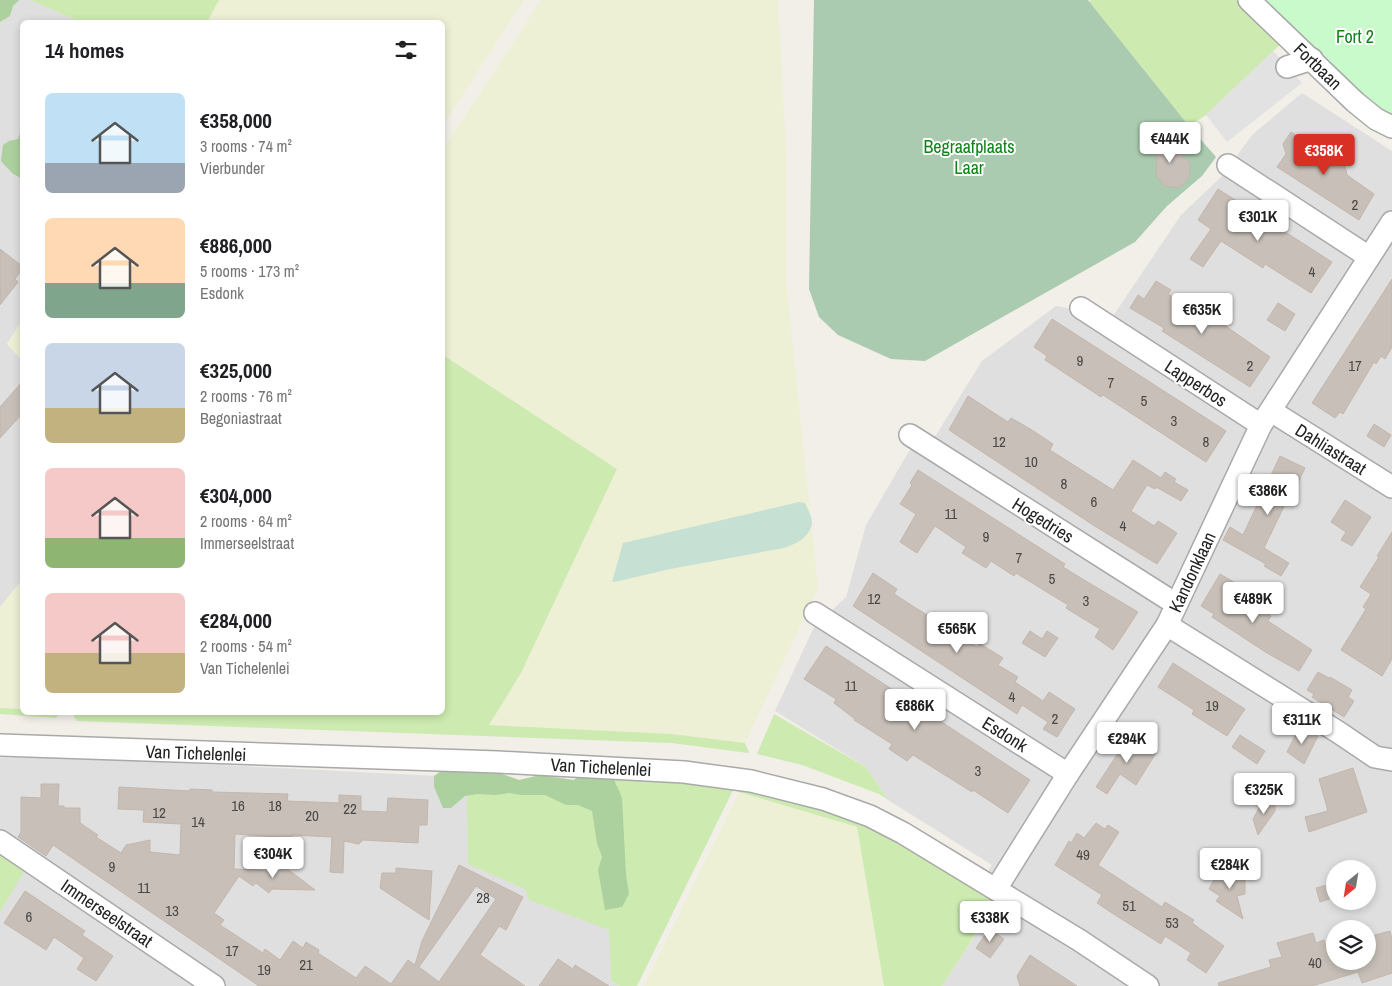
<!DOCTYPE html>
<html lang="en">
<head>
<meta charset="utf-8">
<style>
  :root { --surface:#fff; --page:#f6f6f6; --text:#202124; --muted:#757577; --accent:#d93025 }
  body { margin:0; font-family:"Archivo Narrow",sans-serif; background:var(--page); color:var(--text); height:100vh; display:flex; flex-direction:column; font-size:19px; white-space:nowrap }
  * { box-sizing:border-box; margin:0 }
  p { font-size:16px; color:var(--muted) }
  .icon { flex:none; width:28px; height:28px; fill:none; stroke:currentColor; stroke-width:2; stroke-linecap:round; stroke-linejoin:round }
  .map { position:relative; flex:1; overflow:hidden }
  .sheet { position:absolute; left:20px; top:20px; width:425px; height:695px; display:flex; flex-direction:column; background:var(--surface); border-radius:8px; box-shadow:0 2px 8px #0003 }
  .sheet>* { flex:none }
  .needle { width:32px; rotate:210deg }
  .controls { position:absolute; left:1326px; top:860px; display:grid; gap:10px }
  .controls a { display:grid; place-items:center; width:50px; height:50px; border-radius:50%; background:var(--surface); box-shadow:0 2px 8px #0003; font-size:25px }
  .price { position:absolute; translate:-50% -42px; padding:0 11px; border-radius:5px; background:#fff; color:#222; font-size:16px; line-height:32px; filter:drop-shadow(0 1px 2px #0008) }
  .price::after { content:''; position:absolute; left:50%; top:30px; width:15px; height:11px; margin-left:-8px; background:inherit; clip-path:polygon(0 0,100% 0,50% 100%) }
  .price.on { background:var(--accent); color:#fff }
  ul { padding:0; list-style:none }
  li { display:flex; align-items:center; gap:15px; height:125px; padding:0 25px }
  li span { display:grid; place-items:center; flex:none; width:140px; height:100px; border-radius:8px; color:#555 }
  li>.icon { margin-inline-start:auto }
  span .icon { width:60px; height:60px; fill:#fffc; stroke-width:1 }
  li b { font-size:21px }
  h2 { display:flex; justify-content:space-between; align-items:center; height:60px; padding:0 25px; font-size:21px }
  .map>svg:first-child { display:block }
</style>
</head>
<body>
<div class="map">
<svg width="1392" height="986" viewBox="0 0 1392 986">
  <rect width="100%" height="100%" fill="#f2efe9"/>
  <g fill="#e0dfdf" fill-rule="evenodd">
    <polygon points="0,0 32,0 80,22 22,22 22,321 7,344 22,360 22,580 0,607"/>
    <path d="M1302 93 1392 151V986H942L998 901 978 888 992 865 888 800 866 767 775 711 814 627 846 597 866 525 909 451 936 435 982 361 1056 306 1113 316 1181 215 1222 176 1252 135ZM1335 869H1368V901H1335ZM1335 929H1368V961H1335Z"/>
    <polygon points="60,757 617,785 610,930 611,981 620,986 0,986 0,758"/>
  </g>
  <g fill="#eef0d5">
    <polygon points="219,0 524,0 443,125 442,22 207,22"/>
    <polygon points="541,0 778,0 786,149 786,279 818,588 745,743 672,734 488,726 521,673 617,469 443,355 442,151"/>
    <polygon points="22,321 22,360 7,344"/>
    <polygon points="22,580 22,709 0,708 0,607"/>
    <polygon points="739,792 857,827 884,986 644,986"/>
  </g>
  <g fill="#cdebb0">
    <polygon points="31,0 219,0 207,22 80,22"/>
    <polygon points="1091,0 1249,0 1285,40 1206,115 1189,126 1089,1"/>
    <polygon points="443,355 617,469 521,673 489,725 672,734 745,743 749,752 748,753 671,743 77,721 74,717 74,713 172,714 174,712 442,712"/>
    <polygon points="0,708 22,709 22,712 60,713 56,718 0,714"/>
    <polygon points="774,714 866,767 888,800 879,794 802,765 757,754"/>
    <polygon points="616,777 736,784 637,986 620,986 611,981 609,930 529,900 525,889 468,864 467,786 616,799 617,785 614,779"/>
    <polygon points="742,785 828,811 880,831 976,889 977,892 996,903 942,986 884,986 857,827 739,792"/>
    <polygon points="0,851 26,868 0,912"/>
  </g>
  <g fill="#add19e">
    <polygon points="0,0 19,0 13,6 10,16 0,22"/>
    <polygon points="22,127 22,179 12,173 1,161 3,145 9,141 18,139"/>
    <polygon points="462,769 482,773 502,774 519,780 540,775 574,780 581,773 589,774 596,779 609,777 614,779 622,798 626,874 629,894 622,907 605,910 598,870 602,857 597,843 592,811 578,805 566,805 545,795 521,795 509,793 496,795 477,794 465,796 451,808 443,808 434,787 434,776 441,771"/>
  </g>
  <path fill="#c6e0d4" d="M799 502 805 503C807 508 812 516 812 522 811 537 796 544 784 548L670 569 619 581 612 582 623 543Z"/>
  <polygon fill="#aacbaf" points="814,0 1088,0 1189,126 1216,157 1202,176 1167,206 1135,242 925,361 891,359 838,335 819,317 809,289"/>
  <polygon fill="#c8facc" points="1264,0 1392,0 1392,114 1382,109 1362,93"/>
  <polygon fill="#e2e2e2" points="1273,51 1302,83 1227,142 1206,115"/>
  <g fill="#c7bfb8" stroke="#c4b6ab" fill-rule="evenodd">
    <polygon points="1291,132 1330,158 1345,166 1347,175 1374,194 1359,220 1277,167 1286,154 1283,144"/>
    <polygon points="1168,134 1178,154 1181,154 1190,163 1189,178 1179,188 1165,186 1156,176 1157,157 1150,144"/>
    <polygon points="1218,189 1332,262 1311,293 1265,264 1263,268 1221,241 1203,267 1190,259 1211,229 1198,220"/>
    <polygon points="0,249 22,266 22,269 15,279 18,282 0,305"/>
    <polygon points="1392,279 1392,347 1385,359 1381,356 1376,364 1374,362 1343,414 1340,412 1335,418 1312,403"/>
    <polygon points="1156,281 1171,290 1168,294 1214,324 1217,320 1270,357 1250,387 1162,331 1164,328 1130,308 1138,295 1144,299"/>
    <polygon points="1278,303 1295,314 1285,331 1267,320"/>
    <polygon points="1052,319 1226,431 1206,462 1103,395 1101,397 1045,360 1047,356 1034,347"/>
    <polygon points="22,382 22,414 0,438 0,407"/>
    <polygon points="968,396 1008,422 1011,418 1032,430 1053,444 1050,450 1113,490 1133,460 1161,478 1165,472 1176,479 1174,482 1188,490 1181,501 1156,487 1155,489 1147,485 1131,511 1154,526 1158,521 1177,533 1157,564 1093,525 949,430"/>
    <polygon points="1374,424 1391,435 1384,447 1367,436"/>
    <polygon points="1280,456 1305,468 1291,497 1289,496 1264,548 1289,563 1281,576 1264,566 1266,564 1223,540 1230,527 1243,535"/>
    <polygon points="918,470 1065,564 1063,567 1084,580 1138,612 1113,650 1095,637 1100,629 1066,608 1068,605 1016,573 1014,576 991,561 986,568 962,553 966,547 935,526 917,553 900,542 916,514 900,504 912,485 910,483"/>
    <polygon points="1345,500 1371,517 1352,546 1341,540 1346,532 1331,522"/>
    <polygon points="1392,532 1392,659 1382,676 1341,650 1366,609 1363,607 1371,594 1360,587 1379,557 1377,556"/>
    <polygon points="873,573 897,589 894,594 977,647 979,643 1003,658 998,665 1018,677 1015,682 1043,701 1049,692 1075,709 1057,737 1043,729 1048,722 1022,705 1017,714 853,606"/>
    <polygon points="1220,574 1242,587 1237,595 1271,616 1268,621 1312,650 1299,671 1267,653 1212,617 1214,614 1201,606"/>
    <polygon points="1030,631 1042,639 1047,631 1058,638 1045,657 1022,643"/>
    <polygon points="826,646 1030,780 1008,813 973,790 972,792 913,755 907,761 889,749 892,744 854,720 855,719 834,703 836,699 804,679"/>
    <polygon points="1173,663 1245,709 1227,736 1192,714 1194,710 1158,687"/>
    <polygon points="1318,672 1329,678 1330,677 1352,690 1348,697 1354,701 1344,717 1312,697 1314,694 1307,690"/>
    <polygon points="1300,726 1318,736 1304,764 1287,752"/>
    <polygon points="1240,735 1265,751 1257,764 1232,747"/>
    <polygon points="1129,736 1156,753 1136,785 1120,774 1107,794 1096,787"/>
    <polygon points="1353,768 1367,812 1309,832 1305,817 1328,811 1319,779"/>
    <path d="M41 784H59L58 806H64V808H80V823L98 835 96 837 121 853 126 845 150 840V852L180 855 181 824 143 822 144 810 118 809 119 787 190 791V789L212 790V792L288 794 287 801 339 803V795L361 796V811L387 812 388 798 428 800 427 825H419L418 843 363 840 359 844 344 841 343 873 330 872 332 837 292 835V838L235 834 234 869 281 871V864L315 890 272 889 269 893 256 883 253 886 239 876 214 913 224 920 220 925 263 953 265 949 280 960 293 941 303 948 306 942 319 950 318 953 356 978 365 966 391 984 408 960 415 965 422 941 459 865 523 897 506 930 499 926 480 955 525 986H259L53 845 46 856 18 837 21 832V797L41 798ZM476 886 496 899 439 982 419 967Z"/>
    <polygon points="1264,799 1275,805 1275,811 1258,835 1253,819"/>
    <polygon points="1096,823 1105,829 1108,825 1119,832 1098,865 1162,907 1165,902 1194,920 1192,923 1224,946 1206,973 1187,960 1191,953 1165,936 1161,944 1112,913 1097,903 1102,895 1055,865 1069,841 1071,843 1077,833 1084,838"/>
    <polygon points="396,868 432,871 429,920 380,888 382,873 396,873"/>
    <polygon points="1245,869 1245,894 1237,896 1243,919 1216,901 1220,896 1209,889 1216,876 1218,878 1222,872 1227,875"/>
    <polygon points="1335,883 1335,897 1320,902 1316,888"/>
    <polygon points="25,891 85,931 82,935 113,956 96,981 77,969 84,958 54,937 46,950 4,923"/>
    <polygon points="989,929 1004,939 990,958 976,948"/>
    <polygon points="1390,931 1392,939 1392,973 1362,983 1358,972 1312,986 1219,986 1218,983 1271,967 1269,960 1282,957 1277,943 1313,933 1316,943 1324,940 1328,954 1335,952 1335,961 1368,961 1368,937"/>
    <polygon points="1030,955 1045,965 1077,986 1020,986 1017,976"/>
    <polygon points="558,959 573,969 575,965 609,986 539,986"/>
  </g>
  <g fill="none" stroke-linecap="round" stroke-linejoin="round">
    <g stroke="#a9a9a9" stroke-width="24">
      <g id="minor">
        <polyline points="1249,0 1355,102 1376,119 1392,127"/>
        <polyline points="1287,67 1312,59"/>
        <polyline points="1228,165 1369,257"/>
        <polyline points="1081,308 1261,425"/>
        <polyline points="1271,411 1392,487"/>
        <polyline points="910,435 1176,604"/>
        <polyline points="815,613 1068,774"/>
        <polyline points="1167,625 1338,732 1375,757 1392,760"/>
        <polyline points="0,745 498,762 684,772 751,781 823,799 870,816 903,833 1079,940 1148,986"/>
        <polyline points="0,841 214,986"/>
        <polyline points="996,889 1068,774 1167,625 1261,425 1392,222"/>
      </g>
    </g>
    <use href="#minor" stroke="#fff" stroke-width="21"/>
  </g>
  <g text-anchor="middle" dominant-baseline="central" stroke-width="4" stroke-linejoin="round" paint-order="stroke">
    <g font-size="15" fill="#4b4948">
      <text x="1355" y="204">2</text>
      <text x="1312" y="271">4</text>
      <text x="1080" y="360">9</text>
      <text x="1250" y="365">2</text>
      <text x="1355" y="365">17</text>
      <text x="1111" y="382">7</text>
      <text x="1144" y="400">5</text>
      <text x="1174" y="420">3</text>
      <text x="999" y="441">12</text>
      <text x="1206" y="441">8</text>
      <text x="1031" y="461">10</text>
      <text x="1064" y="483">8</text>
      <text x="1094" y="501">6</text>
      <text x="951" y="513">11</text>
      <text x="1123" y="525">4</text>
      <text x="986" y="536">9</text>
      <text x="1019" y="557">7</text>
      <text x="1052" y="578">5</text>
      <text x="874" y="598">12</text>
      <text x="1086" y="600">3</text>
      <text x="851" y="685">11</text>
      <text x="1012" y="696">4</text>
      <text x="1212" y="705">19</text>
      <text x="1055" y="718">2</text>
      <text x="978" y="770">3</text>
      <text x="238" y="805">16</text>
      <text x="275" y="805">18</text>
      <text x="350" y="808">22</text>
      <text x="159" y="812">12</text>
      <text x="312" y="815">20</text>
      <text x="198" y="821">14</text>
      <text x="1083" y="854">49</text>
      <text x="112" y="866">9</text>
      <text x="144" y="887">11</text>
      <text x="483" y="897">28</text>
      <text x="1129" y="905">51</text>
      <text x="172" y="910">13</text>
      <text x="29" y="916">6</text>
      <text x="1172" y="922">53</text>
      <text x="232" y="950">17</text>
      <text x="1315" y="962">40</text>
      <text x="306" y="964">21</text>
      <text x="264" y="969">19</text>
    </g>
    <g font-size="18" fill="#0c8416" stroke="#fff">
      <text x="1355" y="36">Fort 2</text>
      <text x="969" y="146">Begraafplaats<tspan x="969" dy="21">Laar</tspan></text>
    </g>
    <g font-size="18" fill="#222" stroke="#fff">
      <text transform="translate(1318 66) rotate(44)">Fortbaan</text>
      <text transform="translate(1196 383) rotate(33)">Lapperbos</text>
      <text transform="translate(1331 449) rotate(32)">Dahliastraat</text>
      <text transform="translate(1043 520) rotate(32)">Hogedries</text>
      <text transform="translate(1192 572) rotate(-65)">Kandonklaan</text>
      <text transform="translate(1005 734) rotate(32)">Esdonk</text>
      <text transform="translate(196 753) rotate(2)">Van Tichelenlei</text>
      <text transform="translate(601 767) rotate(3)">Van Tichelenlei</text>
      <text transform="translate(107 913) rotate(34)">Immerseelstraat</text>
    </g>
  </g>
</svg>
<div class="controls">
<a><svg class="needle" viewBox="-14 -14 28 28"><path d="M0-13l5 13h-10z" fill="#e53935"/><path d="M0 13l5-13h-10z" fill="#757577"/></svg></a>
<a><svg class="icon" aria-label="layers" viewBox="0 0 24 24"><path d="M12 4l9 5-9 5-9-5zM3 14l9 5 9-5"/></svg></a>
</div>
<b class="price" style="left:1170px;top:164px">€444K</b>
<b class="price on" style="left:1324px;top:176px">€358K</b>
<b class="price" style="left:1258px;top:242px">€301K</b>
<b class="price" style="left:1202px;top:335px">€635K</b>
<b class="price" style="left:1268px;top:516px">€386K</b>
<b class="price" style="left:1253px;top:624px">€489K</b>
<b class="price" style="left:957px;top:654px">€565K</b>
<b class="price" style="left:915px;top:731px">€886K</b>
<b class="price" style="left:1302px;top:745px">€311K</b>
<b class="price" style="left:1127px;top:764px">€294K</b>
<b class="price" style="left:1264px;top:815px">€325K</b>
<b class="price" style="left:273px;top:879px">€304K</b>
<b class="price" style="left:1230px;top:890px">€284K</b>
<b class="price" style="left:990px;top:943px">€338K</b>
<section class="sheet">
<h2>14 homes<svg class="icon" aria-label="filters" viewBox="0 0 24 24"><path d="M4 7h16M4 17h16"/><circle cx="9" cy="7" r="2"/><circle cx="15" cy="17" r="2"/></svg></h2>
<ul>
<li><span style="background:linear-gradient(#bfe0f5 70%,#9aa5b1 0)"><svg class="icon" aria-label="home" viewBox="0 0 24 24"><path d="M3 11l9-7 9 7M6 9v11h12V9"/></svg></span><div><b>€358,000</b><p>3 rooms · 74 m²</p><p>Vierbunder</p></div></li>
<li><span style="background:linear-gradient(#ffd9b3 65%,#7fa58c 0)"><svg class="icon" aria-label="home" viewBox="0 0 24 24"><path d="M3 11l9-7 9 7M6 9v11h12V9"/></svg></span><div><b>€886,000</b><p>5 rooms · 173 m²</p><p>Esdonk</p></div></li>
<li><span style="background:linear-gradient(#c9d6e8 65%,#c2b280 0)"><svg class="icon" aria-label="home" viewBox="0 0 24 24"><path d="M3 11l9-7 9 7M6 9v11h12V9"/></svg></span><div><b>€325,000</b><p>2 rooms · 76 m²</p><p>Begoniastraat</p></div></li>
<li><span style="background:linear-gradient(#f6c9c9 70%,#8fb573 0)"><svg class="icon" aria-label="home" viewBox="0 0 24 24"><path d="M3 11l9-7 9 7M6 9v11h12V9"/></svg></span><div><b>€304,000</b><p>2 rooms · 64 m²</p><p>Immerseelstraat</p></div></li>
<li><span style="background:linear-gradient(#f6c9c9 60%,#c2b280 0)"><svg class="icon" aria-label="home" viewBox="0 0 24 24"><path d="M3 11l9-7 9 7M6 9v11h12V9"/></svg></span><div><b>€284,000</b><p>2 rooms · 54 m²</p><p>Van Tichelenlei</p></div></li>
</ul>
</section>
</div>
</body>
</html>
